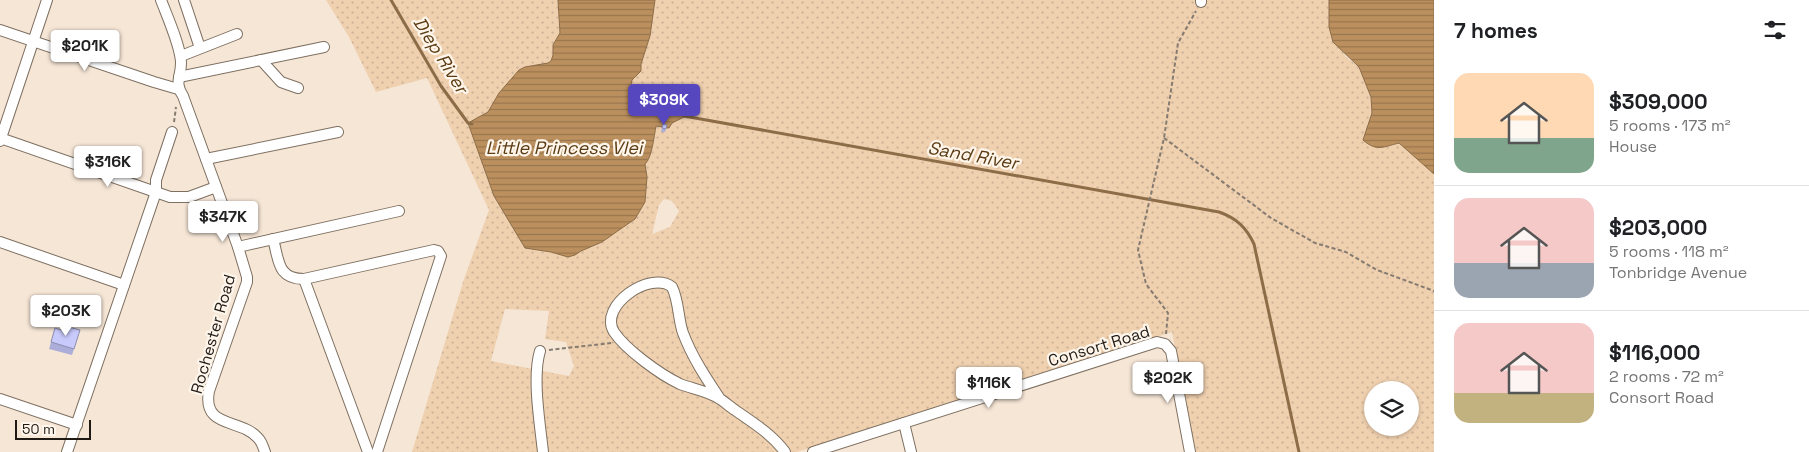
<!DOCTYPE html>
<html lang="en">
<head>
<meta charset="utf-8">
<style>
  :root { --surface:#fff; --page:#f2f2f2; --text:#202124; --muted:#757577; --line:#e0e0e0; --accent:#5647bf }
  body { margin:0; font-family:"Space Grotesk",sans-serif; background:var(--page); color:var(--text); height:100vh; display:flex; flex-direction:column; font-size:19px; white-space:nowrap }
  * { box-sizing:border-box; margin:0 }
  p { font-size:16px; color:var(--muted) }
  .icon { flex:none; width:28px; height:28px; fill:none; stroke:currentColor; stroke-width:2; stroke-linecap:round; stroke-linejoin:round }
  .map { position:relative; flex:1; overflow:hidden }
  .side { display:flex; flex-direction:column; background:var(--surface); width:375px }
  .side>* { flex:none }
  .buttons { position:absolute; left:1364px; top:381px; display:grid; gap:10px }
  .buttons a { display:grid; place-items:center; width:55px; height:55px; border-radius:50%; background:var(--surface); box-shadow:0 1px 4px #0004; font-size:25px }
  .scale { position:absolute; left:15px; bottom:12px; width:76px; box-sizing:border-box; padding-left:5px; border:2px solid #1f1a14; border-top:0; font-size:14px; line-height:18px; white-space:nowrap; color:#1f1a14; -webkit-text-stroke:4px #fef5eb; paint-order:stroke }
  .price { position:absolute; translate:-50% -42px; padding:0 11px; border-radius:5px; background:#fff; color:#222; font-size:16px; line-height:32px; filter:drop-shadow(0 1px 2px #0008) }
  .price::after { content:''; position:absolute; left:50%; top:30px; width:15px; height:11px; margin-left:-8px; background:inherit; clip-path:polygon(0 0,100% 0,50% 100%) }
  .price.selected { background:var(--accent); color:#fff }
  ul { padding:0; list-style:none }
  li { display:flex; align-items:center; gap:15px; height:125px; padding:0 20px }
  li+li { border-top:1px solid var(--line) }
  li span { display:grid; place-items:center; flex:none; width:140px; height:100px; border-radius:15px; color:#555 }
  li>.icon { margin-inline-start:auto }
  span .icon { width:60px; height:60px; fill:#fffc; stroke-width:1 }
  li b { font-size:21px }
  h2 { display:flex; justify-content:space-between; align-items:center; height:60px; padding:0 20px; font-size:21px }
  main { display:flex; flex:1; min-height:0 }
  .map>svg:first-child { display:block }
</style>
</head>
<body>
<main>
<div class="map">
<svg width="1434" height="452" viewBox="0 0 1434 452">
  <defs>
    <pattern id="grass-dots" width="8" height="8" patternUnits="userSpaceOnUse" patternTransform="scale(1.25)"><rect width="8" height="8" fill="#efd0af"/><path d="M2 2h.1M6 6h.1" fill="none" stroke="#ccb296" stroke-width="1.8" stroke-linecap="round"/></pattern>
    <pattern id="water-rules" width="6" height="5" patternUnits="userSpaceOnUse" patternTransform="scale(1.25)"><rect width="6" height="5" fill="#bc905e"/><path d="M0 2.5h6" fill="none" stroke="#98754c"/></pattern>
  </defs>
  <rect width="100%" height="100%" fill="#f6e6d6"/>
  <path fill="url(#grass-dots)" fill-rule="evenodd" d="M326 0H1329V27L1346 57 1359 67 1371 97 1372 113 1364 140 1381 148 1399 143 1434 174V452H1195L1172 332 797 452H412L463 282 489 210 427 78 376 92 349 37ZM664 199 672 201 679 211 670 227 652 234 659 205ZM505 309 549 311 545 339 566 342 574 366 569 376 491 361ZM1372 390H1410V428H1372Z"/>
  <g fill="url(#water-rules)" stroke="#8d6d48">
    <path d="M558 0H655L650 36 641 64V71L632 80 631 85 649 95 673 100 677 108 686 116 672 123 669 128 656 126C654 136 652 158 645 164L647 177 645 202 635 219 622 228 602 242 581 251 575 255 568 257 551 252 525 248 494 196 468 123 488 112 499 93 519 70 525 67 548 63 551 61 553 55V45L560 33Z"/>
    <path d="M1329 0H1434V174L1399 143C1383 147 1377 152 1363 140L1372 113 1371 97 1359 67 1333 42 1329 27Z"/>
  </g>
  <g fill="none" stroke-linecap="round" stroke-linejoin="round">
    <g stroke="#8d6d48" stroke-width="3">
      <polyline points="391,0 441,86 468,123 472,124"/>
      <path d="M684 116 1219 212C1236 218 1246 227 1254 244L1299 452"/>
    </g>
    <g stroke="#7e7061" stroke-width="12">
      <g id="minor">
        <path d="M161 0C167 16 181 47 181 63 181 78 174 82 183 96L238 247 247 277V282L209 391C202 429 241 418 258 438 262 442 263 447 265 452"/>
        <polyline points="184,0 200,48"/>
        <polyline points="1201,2 1201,0"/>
        <polyline points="0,30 154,82 178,89"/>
        <polyline points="181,56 237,34"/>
        <polyline points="261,60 281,82 298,88"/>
        <polyline points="179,77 324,47"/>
        <polyline points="0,138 170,197 189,197 216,187"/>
        <polyline points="0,141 47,0"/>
        <polyline points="206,159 338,132"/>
        <path d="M273 239C279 260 277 279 304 279L434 250 438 251 441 256 377 452"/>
        <polyline points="0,242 124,285"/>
        <polyline points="238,247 399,211"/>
        <polyline points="304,279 368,452"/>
        <path d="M540 351C532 377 540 424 543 452"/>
        <polyline points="0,399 77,425"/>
        <path d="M720 399C706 378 692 357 683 333 678 319 679 301 672 287 650 270 598 306 614 332 626 350 661 375 680 384 693 389 708 391 720 399 725 402 730 407 735 410 753 423 772 434 785 452"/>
        <polyline points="904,423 911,452"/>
        <polyline points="67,452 156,192 156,180 172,132"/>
        <polyline points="813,452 1157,342 1165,344 1171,351 1190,452"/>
      </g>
    </g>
    <g stroke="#857b70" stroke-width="2" stroke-dasharray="4 2.5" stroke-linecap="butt">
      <polyline points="174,122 176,107"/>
      <polyline points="1164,138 1271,218 1315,243 1346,252 1377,270 1434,291"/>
      <polyline points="1166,334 1168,313 1146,284 1138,250 1164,138 1178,43 1196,11"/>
      <polyline points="549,350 611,343"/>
    </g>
    <use href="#minor" stroke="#fff" stroke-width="10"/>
  </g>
  <g fill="#acaed9">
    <polygon points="663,124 666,129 665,132 661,132"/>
    <polygon points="55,328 74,349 72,355 49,349"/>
  </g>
  <g fill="#c8cafc" stroke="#8c8db0">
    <polygon points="663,124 667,125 666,129 662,128"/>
    <polygon points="69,327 80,330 74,349 51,342 55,328 68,332"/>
  </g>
  <g text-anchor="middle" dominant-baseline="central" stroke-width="4.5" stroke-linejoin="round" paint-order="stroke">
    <g font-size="16" fill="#1f1a14" stroke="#fef5eb">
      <text transform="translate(213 334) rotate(-74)">Rochester Road</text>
      <text transform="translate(1099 346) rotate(-17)">Consort Road</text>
    </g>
    <g font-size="18" font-style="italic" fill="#5b3c14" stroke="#fef5eb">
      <text transform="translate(441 55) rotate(58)">Diep River</text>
      <text x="564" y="147">Little Princess Vlei</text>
      <text transform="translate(973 155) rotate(10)">Sand River</text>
    </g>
  </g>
</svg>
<div class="buttons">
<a><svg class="icon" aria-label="layers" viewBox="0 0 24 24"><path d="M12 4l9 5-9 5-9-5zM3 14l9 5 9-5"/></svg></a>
</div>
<div class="scale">50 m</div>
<b class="price" style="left:85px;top:72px">$201K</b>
<b class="price selected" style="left:664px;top:126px">$309K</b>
<b class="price" style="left:108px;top:188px">$316K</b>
<b class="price" style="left:223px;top:243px">$347K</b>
<b class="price" style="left:66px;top:337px">$203K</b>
<b class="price" style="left:1168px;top:404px">$202K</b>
<b class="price" style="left:989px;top:409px">$116K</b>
</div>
<section class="side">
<h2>7 homes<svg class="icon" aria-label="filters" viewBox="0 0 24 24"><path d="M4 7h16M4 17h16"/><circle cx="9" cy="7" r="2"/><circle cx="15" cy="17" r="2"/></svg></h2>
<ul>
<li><span style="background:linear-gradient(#ffd9b3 65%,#7fa58c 0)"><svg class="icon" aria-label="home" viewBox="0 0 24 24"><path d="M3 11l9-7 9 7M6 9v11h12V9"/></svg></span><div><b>$309,000</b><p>5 rooms · 173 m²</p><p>House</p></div></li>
<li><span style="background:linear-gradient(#f6c9c9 65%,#9aa5b1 0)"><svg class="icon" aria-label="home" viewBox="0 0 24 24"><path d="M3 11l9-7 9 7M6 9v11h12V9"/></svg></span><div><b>$203,000</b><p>5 rooms · 118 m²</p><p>Tonbridge Avenue</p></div></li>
<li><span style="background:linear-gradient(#f6c9c9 70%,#c2b280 0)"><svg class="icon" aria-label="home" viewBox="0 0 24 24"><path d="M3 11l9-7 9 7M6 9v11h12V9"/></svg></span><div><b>$116,000</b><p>2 rooms · 72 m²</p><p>Consort Road</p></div></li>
</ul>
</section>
</main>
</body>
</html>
